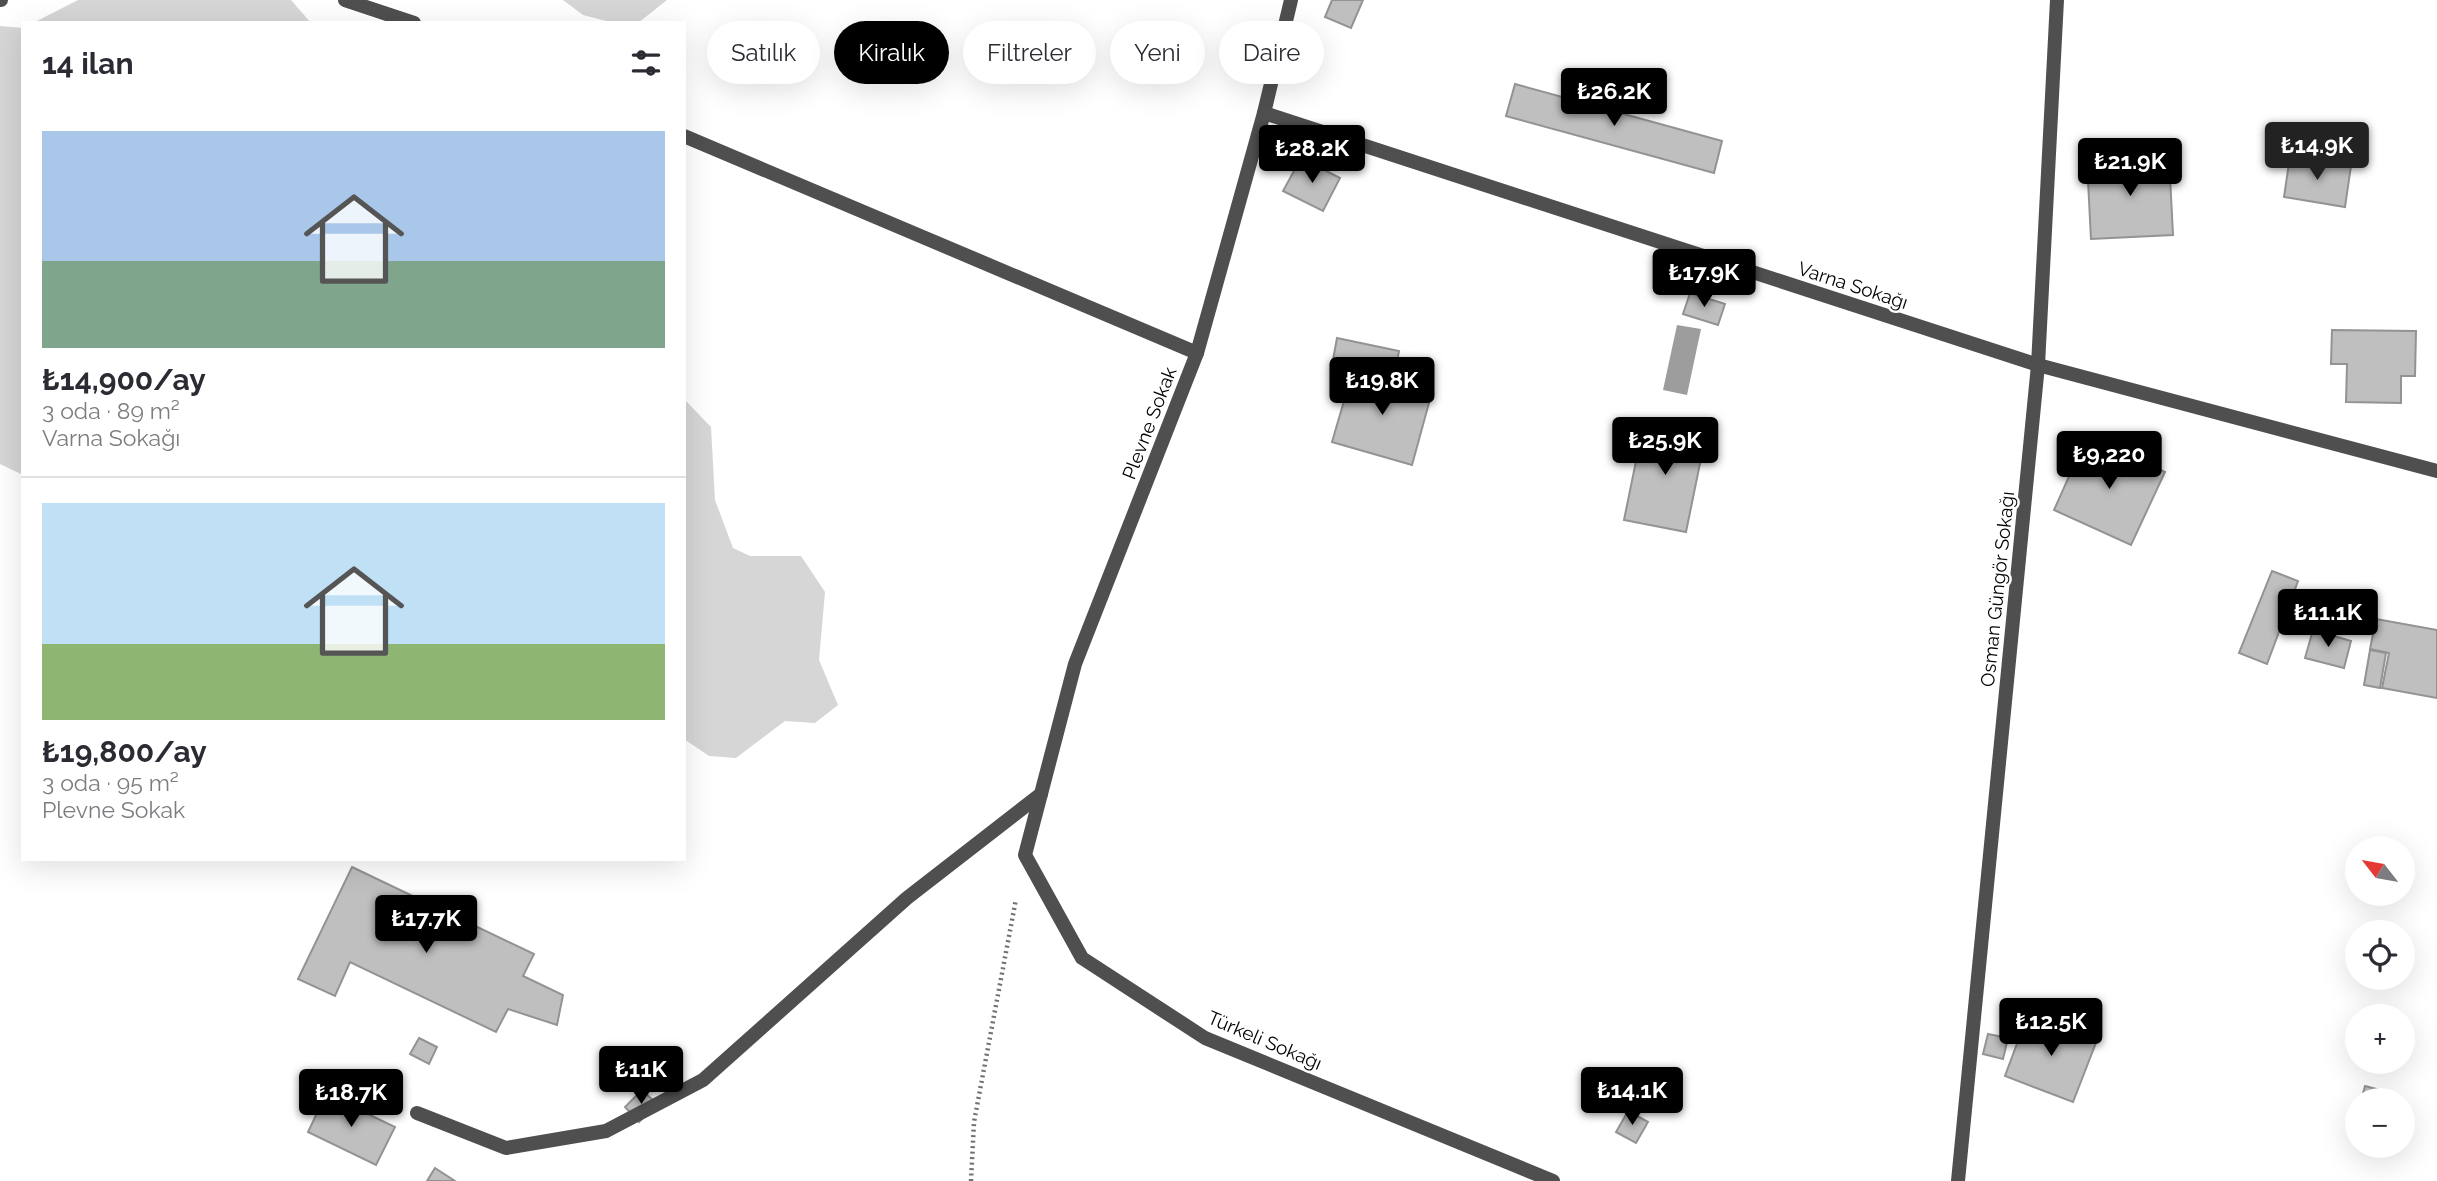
<!DOCTYPE html>
<html lang="tr">
<head>
<meta charset="utf-8">
<style>
  :root { --surface:#fff; --page:#f7f7f7; --text:#2b2b33; --muted:#7c7c81; --line:#e1e1e2; --accent:#000 }
  body { margin:0; font-family:Raleway,sans-serif; background:var(--page); color:var(--text); height:100vh; display:flex; flex-direction:column; font-size:26px; white-space:nowrap }
  * { box-sizing:border-box; margin:0 }
  p { font-size:23px; color:var(--muted) }
  .icon { flex:none; width:38px; height:38px; fill:none; stroke:currentColor; stroke-width:2; stroke-linecap:round; stroke-linejoin:round }
  .map { position:relative; flex:1; overflow:hidden }
  .side { position:absolute; left:21px; top:21px; width:665px; height:840px; display:flex; flex-direction:column; background:var(--surface); border-radius:0px; box-shadow:0 7px 28px #0002 }
  .side>* { flex:none }
  .hud { position:absolute; left:707px; top:21px; width:665px; height:63px; display:flex; gap:14px }
  .needle { width:46px; rotate:301deg }
  .controls { position:absolute; left:2345px; top:836px; display:grid; gap:14px }
  .controls a { display:grid; place-items:center; width:70px; height:70px; border-radius:50%; background:var(--surface); box-shadow:0 7px 28px #0002; font-size:35px }
  .price { position:absolute; translate:-50% -60px; padding:0 16px; border-radius:7px; background:var(--accent); color:#fff; font-size:23px; line-height:46px; filter:drop-shadow(0 2px 4px #0008) }
  .price::after { content:''; position:absolute; left:50%; top:42px; width:21px; height:16px; margin-left:-10px; background:inherit; clip-path:polygon(0 0,100% 0,50% 100%) }
  .price.on { background:#222; color:#fff }
  ul { padding:0; list-style:none }
  li { display:grid; align-content:center; gap:14px; height:371px; padding:0 21px }
  li+li { border-top:2px solid var(--line) }
  li span { display:grid; place-items:center; height:217px; border-radius:0px; color:#555 }
  li>.icon { margin-inline-start:auto }
  span .icon { width:126px; height:126px; fill:#fffc; stroke-width:1 }
  li b { font-size:30px }
  h2 { display:flex; justify-content:space-between; align-items:center; height:84px; padding:0 21px; font-size:30px }
  .chip { padding:0 24px; border-radius:32px; background:var(--surface); box-shadow:0 7px 28px #0002; font-size:24px; line-height:63px }
  .chip.on { background:var(--accent); color:#fff }
  .map>svg:first-child { display:block }
</style>
</head>
<body>
<div class="map">
<svg width="2437" height="1181" viewBox="0 0 2437 1181">
  <rect width="100%" height="100%" fill="#fff"/>
  <g fill="#d6d6d6">
    <polygon points="78,0 291,0 311,23 33,23"/>
    <polygon points="563,0 667,0 638,23 614,23 583,15"/>
    <polygon points="0,26 23,28 23,475 0,464"/>
    <polygon points="684,399 711,427 715,500 733,548 750,556 801,556 825,592 819,660 838,705 815,723 785,721 736,758 709,756 684,739"/>
  </g>
  <polygon fill="#9d9d9d" points="1677,325 1701,329 1687,395 1663,390"/>
  <g fill="#bfbfbf" stroke="#939393" stroke-width="2">
    <polygon points="1332,0 1363,0 1351,28 1325,17"/>
    <polygon points="1515,84 1722,141 1714,173 1506,116"/>
    <polygon points="2290,156 2351,166 2345,207 2284,197"/>
    <polygon points="2169,157 2173,235 2091,239 2087,161"/>
    <polygon points="1301,158 1340,178 1323,211 1283,191"/>
    <polygon points="1690,293 1725,304 1718,325 1683,314"/>
    <polygon points="2332,330 2416,331 2415,376 2401,376 2401,403 2346,402 2347,364 2331,364"/>
    <polygon points="1337,338 1399,351 1394,378 1332,365"/>
    <polygon points="1353,370 1432,392 1412,465 1332,442"/>
    <polygon points="1644,422 1706,434 1686,532 1624,520"/>
    <polygon points="2087,436 2165,472 2131,545 2054,510"/>
    <polygon points="2272,571 2298,581 2267,664 2239,653"/>
    <polygon points="2376,619 2437,630 2437,698 2382,688 2389,653 2370,649"/>
    <polygon points="2313,630 2351,641 2344,668 2305,658"/>
    <polygon points="2370,650 2386,653 2380,688 2364,685"/>
    <polygon points="352,867 534,954 523,976 563,995 557,1025 508,1009 496,1032 350,962 335,996 298,979"/>
    <polygon points="2028,1014 2097,1040 2073,1102 2005,1076"/>
    <polygon points="1988,1034 2008,1038 2003,1059 1983,1054"/>
    <polygon points="419,1038 437,1047 429,1064 410,1054"/>
    <polygon points="2365,1086 2395,1094 2393,1101 2361,1101"/>
    <polygon points="642,1090 657,1104 639,1122 625,1107"/>
    <polygon points="326,1094 395,1127 376,1165 308,1132"/>
    <polygon points="1628,1111 1648,1122 1636,1143 1616,1132"/>
    <polygon points="435,1168 455,1181 427,1181"/>
  </g>
  <g fill="none" stroke-linecap="round" stroke-linejoin="round">
    <polyline stroke="#717171" stroke-width="4.5" stroke-dasharray="2 3.5" stroke-linecap="butt" points="971,1181 974,1122 1016,899"/>
    <polyline stroke="#4f4f4f" stroke-width="14" points="417,1113 506,1148 606,1131 703,1080 907,898 1041,794"/>
    <g stroke="#4f4f4f" stroke-width="14">
      <polyline points="0,0 1,0"/>
      <polyline points="345,0 414,23"/>
      <polyline points="1291,0 1264,113 1197,353 1075,664 1025,855 1082,958 1205,1038 1553,1181"/>
      <polyline points="1264,113 2038,365 2437,471"/>
      <polyline points="684,136 1197,353"/>
      <polyline points="1958,1181 2038,365 2057,0"/>
    </g>
  </g>
  <g text-anchor="middle" dominant-baseline="central" stroke-width="5" stroke-linejoin="round" paint-order="stroke">
    <g font-size="19" fill="#000" stroke="#fff">
      <text transform="translate(1853 285) rotate(18)">Varna Sokağı</text>
      <text transform="translate(1149 423) rotate(-69)">Plevne Sokak</text>
      <text transform="translate(1997 589) rotate(-84)">Osman Güngör Sokağı</text>
      <text transform="translate(1265 1040) rotate(23)">Türkeli Sokağı</text>
    </g>
  </g>
</svg>
<div class="controls">
<a><svg class="needle" viewBox="-14 -14 28 28"><path d="M0-13l5 13h-10z" fill="#e53935"/><path d="M0 13l5-13h-10z" fill="#7c7c81"/></svg></a>
<a><svg class="icon" aria-label="locate" viewBox="0 0 24 24"><circle cx="12" cy="12" r="6"/><path d="M12 2v4M12 18v4M2 12h4M18 12h4"/></svg></a>
<a>+</a>
<a>−</a>
</div>
<b class="price" style="left:1614px;top:128px">₺26.2K</b>
<b class="price on" style="left:2317px;top:182px">₺14.9K</b>
<b class="price" style="left:1312px;top:185px">₺28.2K</b>
<b class="price" style="left:2130px;top:198px">₺21.9K</b>
<b class="price" style="left:1704px;top:309px">₺17.9K</b>
<b class="price" style="left:1382px;top:417px">₺19.8K</b>
<b class="price" style="left:1665px;top:477px">₺25.9K</b>
<b class="price" style="left:2109px;top:491px">₺9,220</b>
<b class="price" style="left:2328px;top:649px">₺11.1K</b>
<b class="price" style="left:426px;top:955px">₺17.7K</b>
<b class="price" style="left:2051px;top:1058px">₺12.5K</b>
<b class="price" style="left:641px;top:1106px">₺11K</b>
<b class="price" style="left:1632px;top:1127px">₺14.1K</b>
<b class="price" style="left:351px;top:1129px">₺18.7K</b>
<div class="hud">
<a class="chip">Satılık</a>
<a class="chip on">Kiralık</a>
<a class="chip">Filtreler</a>
<a class="chip">Yeni</a>
<a class="chip">Daire</a>
</div>
<section class="side">
<h2>14 ilan<svg class="icon" aria-label="filters" viewBox="0 0 24 24"><path d="M4 7h16M4 17h16"/><circle cx="9" cy="7" r="2"/><circle cx="15" cy="17" r="2"/></svg></h2>
<ul>
<li><span style="background:linear-gradient(#a9c7e8 60%,#7fa58c 0)"><svg class="icon" aria-label="home" viewBox="0 0 24 24"><path d="M3 11l9-7 9 7M6 9v11h12V9"/></svg></span><div><b>₺14,900/ay</b><p>3 oda · 89 m²</p><p>Varna Sokağı</p></div></li>
<li><span style="background:linear-gradient(#bfe0f5 65%,#8fb573 0)"><svg class="icon" aria-label="home" viewBox="0 0 24 24"><path d="M3 11l9-7 9 7M6 9v11h12V9"/></svg></span><div><b>₺19,800/ay</b><p>3 oda · 95 m²</p><p>Plevne Sokak</p></div></li>
</ul>
</section>
</div>
</body>
</html>
